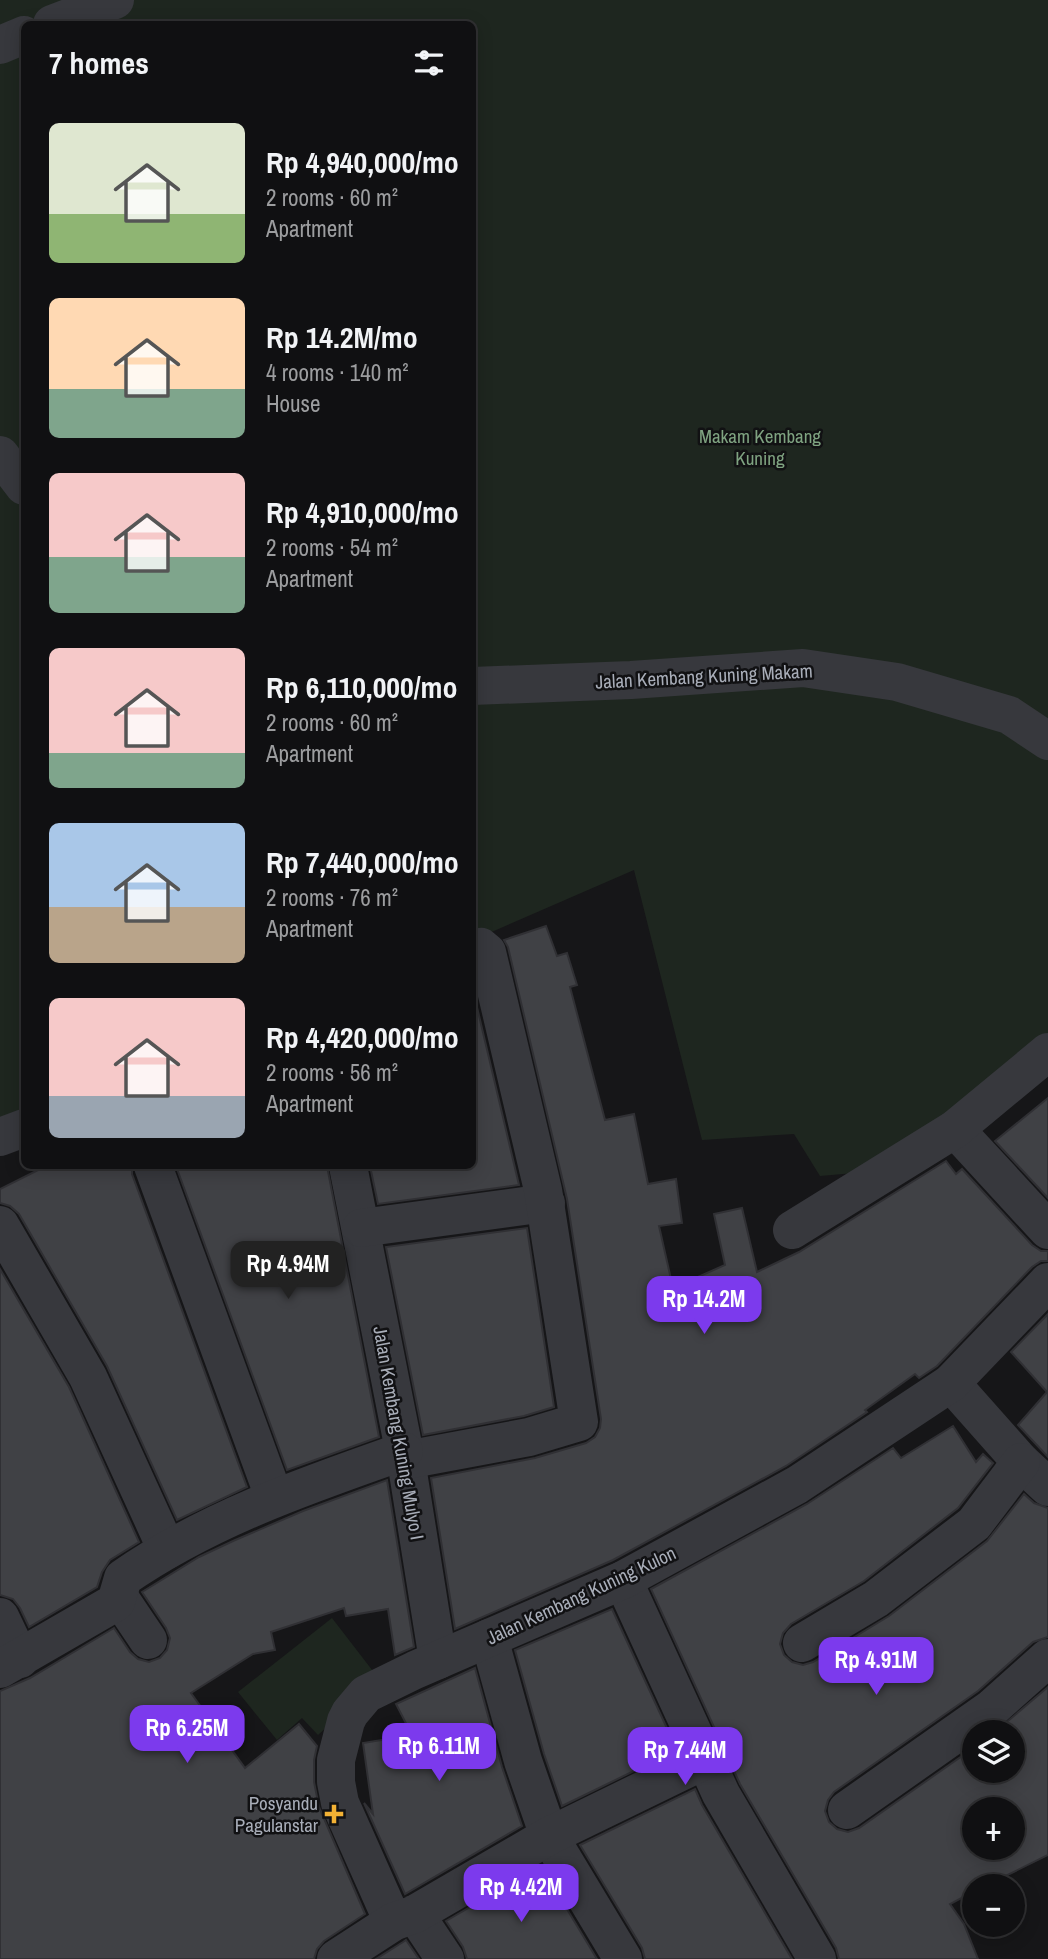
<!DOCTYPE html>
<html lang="en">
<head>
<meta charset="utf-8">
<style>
  :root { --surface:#101012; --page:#1e1e20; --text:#f1f3f6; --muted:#9c9d9f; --line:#303032; --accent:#7c3aed }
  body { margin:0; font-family:"Archivo Narrow",sans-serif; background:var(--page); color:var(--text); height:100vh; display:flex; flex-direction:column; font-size:26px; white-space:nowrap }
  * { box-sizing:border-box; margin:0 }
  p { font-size:23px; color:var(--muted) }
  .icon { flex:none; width:38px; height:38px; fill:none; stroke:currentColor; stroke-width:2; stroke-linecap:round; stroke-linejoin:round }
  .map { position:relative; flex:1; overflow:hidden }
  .sheet { position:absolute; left:21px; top:21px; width:455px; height:1148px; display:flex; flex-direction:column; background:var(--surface); border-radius:10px; box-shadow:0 4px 18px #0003,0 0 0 2px var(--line) }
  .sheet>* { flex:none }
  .controls { position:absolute; left:962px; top:1720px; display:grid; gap:14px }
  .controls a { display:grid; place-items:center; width:63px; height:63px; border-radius:50%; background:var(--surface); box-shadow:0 4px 18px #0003,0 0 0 2px var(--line); font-size:35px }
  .price { position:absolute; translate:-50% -60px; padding:0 16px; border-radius:14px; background:var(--accent); color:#fff; font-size:23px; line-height:46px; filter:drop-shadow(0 2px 4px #0008) }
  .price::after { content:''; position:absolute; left:50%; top:42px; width:21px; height:16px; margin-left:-10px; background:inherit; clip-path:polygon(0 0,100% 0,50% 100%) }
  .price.current { background:#222; color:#fff }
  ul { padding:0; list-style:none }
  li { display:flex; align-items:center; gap:21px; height:175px; padding:0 28px }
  li span { display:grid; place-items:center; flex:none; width:196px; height:140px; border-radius:10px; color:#555 }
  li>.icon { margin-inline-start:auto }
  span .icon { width:84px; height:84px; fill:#fffc; stroke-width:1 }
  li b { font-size:30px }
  h2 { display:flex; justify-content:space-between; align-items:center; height:84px; padding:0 28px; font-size:30px }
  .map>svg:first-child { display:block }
</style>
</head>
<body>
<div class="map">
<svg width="1048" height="1959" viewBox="0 0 1048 1959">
  <rect width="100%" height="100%" fill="#161618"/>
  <g fill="#1e261f">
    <polygon points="0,0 1048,0 1048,1057 877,1171 820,1176 794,1134 702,1140 634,870 473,940 472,24 24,24 24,1111 0,1120"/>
    <polygon points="332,1618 379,1679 318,1735 302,1718 277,1740 238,1692"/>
  </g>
  <g fill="#404145" stroke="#303034" stroke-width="2" fill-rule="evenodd">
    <polygon points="546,926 557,956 567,953 577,985 570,987 605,1120 634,1114 648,1184 676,1179 682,1223 659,1226 673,1288 725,1265 714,1214 742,1208 757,1272 799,1252 946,1161 956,1174 962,1169 1032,1245 1041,1251 1048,1251 1048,1261 1041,1261 1032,1267 937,1366 919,1378 915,1374 865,1410 867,1412 786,1466 613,1560 455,1629 431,1478 535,1458 586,1443 595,1437 600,1428 601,1419 567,1199 508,947 504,940"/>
    <polygon points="472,986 519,1185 378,1204 370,1166 472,1166"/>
    <polygon points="1048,1098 1048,1198 995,1141"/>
    <polygon points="46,1166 132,1166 132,1174 247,1487 177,1520 107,1366 19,1214 10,1206 0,1203 0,1189"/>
    <polygon points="176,1166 327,1166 379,1437 287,1470"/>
    <polygon points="527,1228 554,1407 524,1416 423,1435 386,1247"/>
    <polygon points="0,1269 69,1387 139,1542 110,1560 102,1572 97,1587 29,1627 20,1608 13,1599 0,1595"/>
    <polygon points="1048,1314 1048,1457 1018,1425 1047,1392 1011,1352"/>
    <path d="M953 1426 976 1462 983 1454 993 1463 958 1508 864 1581 791 1624 783 1633 780 1644 784 1655 792 1662 803 1665 813 1662 889 1616 987 1541 1024 1494 1034 1503 1048 1508V1637L1033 1642 978 1691 834 1792 828 1800 825 1811 829 1822 837 1829 848 1832 859 1828 975 1747V1771H1013V1732H995L1048 1687V1855L985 1886H975V1891L950 1904 964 1924 978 1959H839L836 1948 740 1784 651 1589 807 1504 893 1448 901 1458ZM975 1810H1013V1848H975Z"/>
    <polygon points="387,1480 414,1647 395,1655 388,1609 346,1616 344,1608 271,1632 275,1650 253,1654 191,1693 245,1768 299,1724 317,1746 314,1760 314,1782 319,1807 365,1914 324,1941 317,1949 314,1959 0,1959 0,1691 30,1678 114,1628 130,1652 138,1659 149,1662 160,1658 167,1650 170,1638 166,1628 142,1592 199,1557 233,1541 303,1511"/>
    <polygon points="612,1609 677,1750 562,1806 544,1754 515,1650"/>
    <polygon points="475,1668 502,1767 522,1826 405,1894 364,1803 373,1814 363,1743 412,1735 396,1704"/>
    <polygon points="695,1789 702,1805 792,1959 645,1959 642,1948 580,1845"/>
    <polygon points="541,1866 597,1959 467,1959 463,1947 446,1921"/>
    <polygon points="406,1940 419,1959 376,1959 403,1942"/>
  </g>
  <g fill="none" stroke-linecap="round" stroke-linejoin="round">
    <g stroke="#37383d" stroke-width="38">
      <polyline points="52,24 115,0"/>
      <polyline points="0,45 24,35"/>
      <polyline points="0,455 24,486"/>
      <polyline points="472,686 631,680 803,668 897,682 1009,715 1048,741"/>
      <polyline points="955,1129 1048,1230"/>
      <polyline points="0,1137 24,1128"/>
      <polyline points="153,1166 274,1497"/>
      <polyline points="348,1166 406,1460 438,1660"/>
      <polyline points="0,1225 88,1377 167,1550"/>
      <polyline points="361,1228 546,1203"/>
      <polyline points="792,1230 955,1129 1048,1052"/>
      <polyline points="951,1383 1021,1462 1048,1487"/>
      <polyline points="406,1460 529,1437 579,1422 543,1190 487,952 481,947 472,950"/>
      <polyline points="623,1580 721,1794 817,1959"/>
      <polyline points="119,1597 148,1640"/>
      <polyline points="0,1617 20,1659"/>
      <polyline points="489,1638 523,1761 549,1836 623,1959"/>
      <polyline points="802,1643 876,1599 974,1524 1021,1462"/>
      <path d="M0 1669 116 1602 123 1578C208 1519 307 1485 404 1451"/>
      <polyline points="847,1810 992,1708 1048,1658"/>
      <polyline points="415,1914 445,1959"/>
      <polyline points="393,1922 340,1803 336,1782 336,1760 346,1721 350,1713 366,1694 415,1670 623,1580 797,1485 951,1383 1048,1282"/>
      <polyline points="336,1959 393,1922 415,1914 549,1836 705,1760"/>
    </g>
  </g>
  <path fill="#f2b134" stroke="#111113" stroke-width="2.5" d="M330.5 1803.5h7v7h7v7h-7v7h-7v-7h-7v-7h7z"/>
  <g text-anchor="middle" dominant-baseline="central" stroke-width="5" stroke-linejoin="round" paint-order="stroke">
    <g font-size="19" fill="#7fa381" stroke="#111113">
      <text x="760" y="436">Makam Kembang<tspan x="760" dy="22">Kuning</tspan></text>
    </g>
    <g font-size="19" fill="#a8adb8" stroke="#111113">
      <text transform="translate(704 676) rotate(-3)">Jalan Kembang Kuning Makam</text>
      <text transform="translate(399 1433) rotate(80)">Jalan Kembang Kuning Mulyo I</text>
      <text transform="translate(581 1595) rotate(-25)">Jalan Kembang Kuning Kulon</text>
    </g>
    <g font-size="19" fill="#a8adb8" stroke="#111113" text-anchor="end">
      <text x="318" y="1803">Posyandu<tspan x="318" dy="22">Pagulanstar</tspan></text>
    </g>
  </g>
</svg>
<div class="controls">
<a><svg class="icon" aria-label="layers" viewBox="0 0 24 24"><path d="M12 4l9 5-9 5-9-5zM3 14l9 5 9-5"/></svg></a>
<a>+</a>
<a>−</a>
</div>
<b class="price current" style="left:288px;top:1301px">Rp 4.94M</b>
<b class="price" style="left:704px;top:1336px">Rp 14.2M</b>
<b class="price" style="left:876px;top:1697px">Rp 4.91M</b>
<b class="price" style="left:187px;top:1765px">Rp 6.25M</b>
<b class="price" style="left:439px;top:1783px">Rp 6.11M</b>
<b class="price" style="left:685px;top:1787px">Rp 7.44M</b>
<b class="price" style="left:521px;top:1924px">Rp 4.42M</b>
<section class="sheet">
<h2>7 homes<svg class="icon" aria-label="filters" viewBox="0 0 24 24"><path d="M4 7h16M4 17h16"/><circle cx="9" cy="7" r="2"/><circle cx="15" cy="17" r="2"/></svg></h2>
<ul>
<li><span style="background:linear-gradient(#dfe7d0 65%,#8fb573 0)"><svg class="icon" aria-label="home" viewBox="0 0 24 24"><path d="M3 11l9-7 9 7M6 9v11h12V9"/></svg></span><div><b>Rp 4,940,000/mo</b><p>2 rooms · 60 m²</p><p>Apartment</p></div></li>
<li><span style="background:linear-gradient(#ffd9b3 65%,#7fa58c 0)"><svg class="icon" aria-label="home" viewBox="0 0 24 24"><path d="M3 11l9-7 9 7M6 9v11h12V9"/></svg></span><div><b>Rp 14.2M/mo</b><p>4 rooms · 140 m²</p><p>House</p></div></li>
<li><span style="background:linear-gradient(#f6c9c9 60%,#7fa58c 0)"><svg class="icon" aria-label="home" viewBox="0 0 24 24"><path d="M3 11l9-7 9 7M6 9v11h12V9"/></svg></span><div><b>Rp 4,910,000/mo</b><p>2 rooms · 54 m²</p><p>Apartment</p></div></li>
<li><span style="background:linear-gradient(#f6c9c9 75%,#7fa58c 0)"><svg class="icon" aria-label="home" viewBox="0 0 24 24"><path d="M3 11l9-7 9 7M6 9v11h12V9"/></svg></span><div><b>Rp 6,110,000/mo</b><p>2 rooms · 60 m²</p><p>Apartment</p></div></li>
<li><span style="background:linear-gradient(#a9c7e8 60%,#b9a48a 0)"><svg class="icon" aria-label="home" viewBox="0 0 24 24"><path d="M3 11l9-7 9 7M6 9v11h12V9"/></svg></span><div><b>Rp 7,440,000/mo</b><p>2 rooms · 76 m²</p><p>Apartment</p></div></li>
<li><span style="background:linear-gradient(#f6c9c9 70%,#9aa5b1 0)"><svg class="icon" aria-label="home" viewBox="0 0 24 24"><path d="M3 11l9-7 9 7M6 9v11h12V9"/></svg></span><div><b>Rp 4,420,000/mo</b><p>2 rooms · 56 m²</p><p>Apartment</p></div></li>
</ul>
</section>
</div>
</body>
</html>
